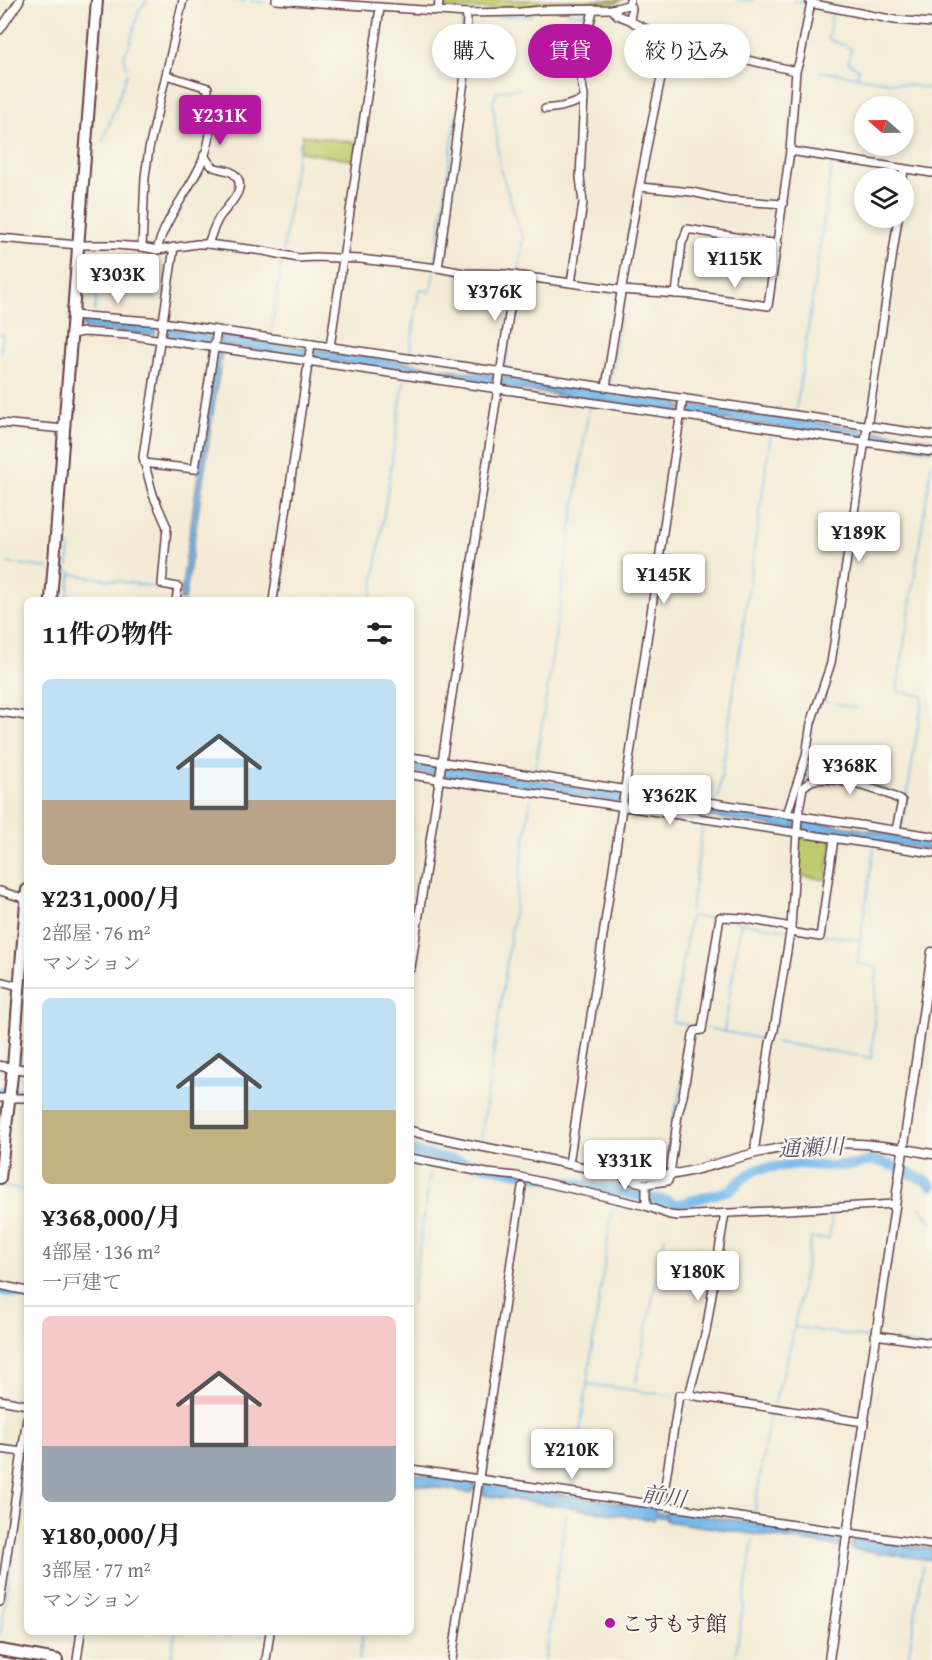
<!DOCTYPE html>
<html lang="ja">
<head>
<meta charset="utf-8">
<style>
  :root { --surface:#fff; --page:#f2f2f2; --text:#222; --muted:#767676; --line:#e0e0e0; --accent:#b5179e }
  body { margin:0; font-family:"Gentium Book Plus","Noto Serif JP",serif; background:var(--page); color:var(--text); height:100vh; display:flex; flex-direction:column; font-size:22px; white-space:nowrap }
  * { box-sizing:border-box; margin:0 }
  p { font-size:20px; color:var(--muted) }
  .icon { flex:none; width:33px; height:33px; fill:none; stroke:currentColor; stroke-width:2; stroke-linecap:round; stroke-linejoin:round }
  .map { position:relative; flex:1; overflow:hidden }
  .panel { position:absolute; left:24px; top:597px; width:390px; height:1038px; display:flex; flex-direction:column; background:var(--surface); border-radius:9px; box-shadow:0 3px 9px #0003 }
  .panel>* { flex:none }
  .guide { position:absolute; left:432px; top:24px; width:410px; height:54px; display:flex; gap:12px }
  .needle { width:39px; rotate:290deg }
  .buttons { position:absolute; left:854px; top:96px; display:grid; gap:12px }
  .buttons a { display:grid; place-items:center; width:60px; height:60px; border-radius:50%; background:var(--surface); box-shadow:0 3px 9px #0003; font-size:30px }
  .price { position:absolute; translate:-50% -51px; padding:0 14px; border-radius:6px; background:#fff; color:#222; font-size:20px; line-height:39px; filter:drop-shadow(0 2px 3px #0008) }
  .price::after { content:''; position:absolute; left:50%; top:36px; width:18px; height:14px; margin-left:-9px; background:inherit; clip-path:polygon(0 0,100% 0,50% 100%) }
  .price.selected { background:var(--accent); color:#fff }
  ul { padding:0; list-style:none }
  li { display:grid; align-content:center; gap:12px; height:318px; padding:0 18px }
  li+li { border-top:2px solid var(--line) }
  li span { display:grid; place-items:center; height:186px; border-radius:9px; color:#555 }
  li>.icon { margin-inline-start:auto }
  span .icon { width:108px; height:108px; fill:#fffc; stroke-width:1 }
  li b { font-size:26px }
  h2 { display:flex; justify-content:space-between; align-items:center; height:72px; padding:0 18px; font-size:26px }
  .pill { padding:0 21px; border-radius:27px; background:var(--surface); box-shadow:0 3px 9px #0003; font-size:21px; line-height:54px }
  .pill.selected { background:var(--accent); color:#fff }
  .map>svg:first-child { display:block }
</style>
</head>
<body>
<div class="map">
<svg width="932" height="1660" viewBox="0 0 932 1660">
  <rect width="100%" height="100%" fill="#fbf7ec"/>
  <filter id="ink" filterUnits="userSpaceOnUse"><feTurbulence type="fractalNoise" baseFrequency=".0167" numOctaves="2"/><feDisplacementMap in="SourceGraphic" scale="12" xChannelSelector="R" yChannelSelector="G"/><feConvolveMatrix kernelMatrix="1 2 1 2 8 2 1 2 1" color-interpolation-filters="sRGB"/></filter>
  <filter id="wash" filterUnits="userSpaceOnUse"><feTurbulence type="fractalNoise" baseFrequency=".008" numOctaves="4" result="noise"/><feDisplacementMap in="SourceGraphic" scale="24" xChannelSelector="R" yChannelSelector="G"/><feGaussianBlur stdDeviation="1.35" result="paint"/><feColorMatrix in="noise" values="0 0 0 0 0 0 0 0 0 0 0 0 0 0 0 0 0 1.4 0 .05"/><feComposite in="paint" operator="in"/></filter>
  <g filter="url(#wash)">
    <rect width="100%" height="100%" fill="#f3ebd5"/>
    <g fill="#bfcb6d" stroke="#84754c" stroke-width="1.5">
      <polygon points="443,0 623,0 615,3 481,9 448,9 443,3"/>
      <polygon points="302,135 359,143 356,161 300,152"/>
      <polygon points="801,836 832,840 826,880 797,875 799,838"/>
    </g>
    <g fill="#74b9eb" stroke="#5f6c8b" stroke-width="1.5">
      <polygon points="85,321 156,327 155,335 84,329 85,326 82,326"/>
      <polygon points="167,328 211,334 210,343 166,337"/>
      <polygon points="220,335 306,348 305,357 219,345"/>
      <polygon points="315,349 495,376 494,378 503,380 504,377 678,402 678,406 685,406 686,404 862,429 862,432 870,433 870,430 932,440 932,450 869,440 869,438 861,437 861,439 684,414 684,411 677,409 676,412 502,387 502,384 494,383 493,385 314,359"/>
      <polygon points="216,352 222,352 185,600 180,600"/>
      <polygon points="411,761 436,765 435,769 444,770 445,766 620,793 620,796 627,797 628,794 794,819 794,822 801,820 932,840 932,850 800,831 794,826 793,829 626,804 627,801 619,800 619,803 443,776 443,772 435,771 434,775 411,772"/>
      <polygon points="411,1473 473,1482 473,1485 483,1487 484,1483 655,1508 655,1512 667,1514 667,1510 842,1536 840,1547 666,1521 666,1518 655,1516 654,1520 482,1495 483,1491 472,1490 472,1493 411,1484"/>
      <polygon points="853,1537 932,1549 932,1560 851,1549"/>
    </g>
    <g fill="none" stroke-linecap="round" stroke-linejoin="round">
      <g stroke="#74b9eb" stroke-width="1.5">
        <polyline points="230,0 234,0"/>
        <polyline points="737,0 754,0"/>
        <polyline points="793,0 806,3"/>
        <polyline points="238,1 246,1"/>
        <polyline points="251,1 264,2"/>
        <polyline points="832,12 828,39 851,48 848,62 859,69 857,76"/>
        <polyline points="566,13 588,14"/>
        <polyline points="486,16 533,16"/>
        <polyline points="462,17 462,60"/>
        <polyline points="127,67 124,59 125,52 129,47 139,11 147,0"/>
        <polyline points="820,71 932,89"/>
        <polyline points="519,88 498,91 493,102 500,168 523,239 519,271"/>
        <polyline points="102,143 127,74"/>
        <polyline points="94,145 98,145"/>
        <polyline points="0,234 20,236"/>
        <polyline points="283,251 299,143"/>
        <polyline points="435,264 456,115"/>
        <polyline points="95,311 100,251"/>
        <polyline points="79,329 82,325"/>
        <polyline points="271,333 282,259"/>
        <polyline points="0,334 3,334 0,352"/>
        <polyline points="410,353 419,290 431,291 434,272"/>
        <polyline points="505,368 518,282"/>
        <polyline points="610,385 622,310"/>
        <polyline points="796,411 832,163"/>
        <polyline points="149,440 161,361"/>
        <polyline points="62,530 63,523"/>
        <polyline points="62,539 61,545 68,546 70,550 67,569"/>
        <polyline points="8,563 49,568"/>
        <polyline points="60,570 67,570 71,574 175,590"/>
        <polyline points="67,600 71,574"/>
        <polyline points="371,600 404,380"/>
        <polyline points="825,702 829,702"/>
        <polyline points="836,704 857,708"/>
        <polyline points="535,772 589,407"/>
        <polyline points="805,776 807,763"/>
        <polyline points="874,786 892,791 906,799"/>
        <polyline points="718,799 771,433"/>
        <polyline points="793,811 800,784 805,777 819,776"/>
        <polyline points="902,827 923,696 897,691 932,462"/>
        <polyline points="691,911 703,823"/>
        <polyline points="733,921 786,930"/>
        <polyline points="824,935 860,940"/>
        <polyline points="699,1027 673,1022 690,916 715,919"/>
        <polyline points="706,1028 767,1040"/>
        <polyline points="724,1032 741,922"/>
        <polyline points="775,1042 872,1058 877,967 857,963 874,849"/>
        <polyline points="481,1138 531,798"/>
        <polyline points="665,1166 674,1112 680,1093 690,1031"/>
        <polyline points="5,1187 27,1190"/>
        <polyline points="920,1207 932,1223"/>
        <polyline points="411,1306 430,1173"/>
        <polyline points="795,1327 869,1338"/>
        <polyline points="884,1340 932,1347"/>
        <polyline points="636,1382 665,1237"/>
        <polyline points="588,1384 674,1396"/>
        <polyline points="687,1398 695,1400"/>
        <polyline points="774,1404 790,1348 811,1238 829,1239 832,1216"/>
        <polyline points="572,1487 612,1211"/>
        <polyline points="754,1514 770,1413"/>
        <polyline points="0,1636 27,1454"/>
        <polyline points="736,1653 753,1540"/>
        <polyline points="171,1660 175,1632"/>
        <polyline points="359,1660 363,1632"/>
        <polyline points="545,1660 566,1514"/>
        <polyline points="908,1660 923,1565"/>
      </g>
      <g stroke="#74b9eb" stroke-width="10">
        <polyline points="0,1092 27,1094"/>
        <polyline points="411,1150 418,1153 650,1198 668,1201 676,1205 730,1190 746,1176 758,1169 799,1164 824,1166 855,1165 873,1160 897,1167 928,1182 932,1186"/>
        <polyline points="0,1290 27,1295"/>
      </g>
    </g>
  </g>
  <g filter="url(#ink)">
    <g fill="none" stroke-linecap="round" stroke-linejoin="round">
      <g stroke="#633e44" stroke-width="10">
        <g id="minor">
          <polyline points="276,0 467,13 520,12 541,10 612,9 628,5"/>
          <polyline points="630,0 628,5 632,8 630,20 634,23 668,39 669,42 796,71"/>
          <polyline points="809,0 814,4 895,20 932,23"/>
          <polyline points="612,9 617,15 630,20"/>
          <polyline points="438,11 439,0"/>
          <polyline points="0,30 20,0"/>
          <polyline points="545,109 561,107 584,100"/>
          <polyline points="790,151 932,173"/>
          <path d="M204 155C207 159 209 164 212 166 219 171 228 168 234 174 250 188 226 207 219 218 214 226 211 236 208 244"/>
          <polyline points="903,178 904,169"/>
          <polyline points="640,187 692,192 728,200 783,204"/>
          <polyline points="0,238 78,245 115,245 142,247 157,250 197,244 208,244 264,251 298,258 315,257 360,259 438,268 464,273 506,274 621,290 693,295 768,306 790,151 796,71 800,59 811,2"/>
          <polyline points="142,247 145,177 149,149 183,0"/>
          <polyline points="174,247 143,457 153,495 167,527 162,584 178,587 176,600"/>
          <path d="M157 250C167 210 201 180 209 140 212 123 207 105 208 88L166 75"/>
          <polyline points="438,268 465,74 467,13"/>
          <polyline points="571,283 583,203 580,177 584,96 580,72 580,65 593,10"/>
          <polyline points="676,294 682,242 684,239 687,229 778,244"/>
          <polyline points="72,315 162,322 932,435"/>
          <polyline points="71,334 84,332 128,335 932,452"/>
          <polyline points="330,347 380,8"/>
          <path d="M606 387C624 271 643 156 669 42"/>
          <polyline points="0,423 64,429"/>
          <polyline points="144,463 195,469 217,330"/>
          <polyline points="273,600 311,344"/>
          <polyline points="0,712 27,716"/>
          <polyline points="411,757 932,836"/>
          <polyline points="411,775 932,853"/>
          <polyline points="787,814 806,756 811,723 831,663 877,362 898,218"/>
          <polyline points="0,891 26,899"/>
          <polyline points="790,932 820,937 834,839"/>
          <polyline points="411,968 515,275"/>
          <polyline points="0,981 18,986"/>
          <polyline points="0,1098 27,1098"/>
          <path d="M755 1153V1146L770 1043 774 1030 791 927 798 816 803 787C806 785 808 783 811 781 829 774 885 791 902 801L896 830"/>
          <polyline points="411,1158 487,1173 516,1176 646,1206 670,1215 677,1216 895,1204"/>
          <polyline points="569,1164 683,398"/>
          <polyline points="623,1174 625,1179 646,1184"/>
          <polyline points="646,1206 646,1184 668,1181 670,1175 678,1114 683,1096 693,1035 695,1031 702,1030 720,917 742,918 791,927"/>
          <polyline points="0,1285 27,1291"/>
          <polyline points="875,1335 932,1343"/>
          <polyline points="689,1395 706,1331 725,1213"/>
          <polyline points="0,1400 27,1405"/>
          <polyline points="0,1449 22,1452"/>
          <polyline points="411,1469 932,1545"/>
          <polyline points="662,1505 679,1395 689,1395 863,1422"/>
          <polyline points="0,1602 27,1418"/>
          <polyline points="77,1660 81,1632"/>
          <polyline points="266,1660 270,1632"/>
          <polyline points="452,1660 522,1187"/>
        </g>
      </g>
      <g stroke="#633e44" stroke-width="11">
        <g id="tertiary">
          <polyline points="0,1066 27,1070"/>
          <path d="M411 1131C452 1142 494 1149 536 1157 579 1166 623 1178 667 1175 697 1172 726 1160 756 1153 818 1139 870 1141 932 1154"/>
          <polyline points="829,1660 932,952"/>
        </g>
      </g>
      <g stroke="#633e44" stroke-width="14">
        <polyline id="secondary" points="0,1650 57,1660"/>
      </g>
      <g stroke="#633e44" stroke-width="14">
        <g id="primary">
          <polyline points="51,600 97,0"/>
          <polyline points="0,1178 13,1067 27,890"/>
        </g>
      </g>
      <use href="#minor" stroke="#fff" stroke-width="7"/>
      <use href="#tertiary" stroke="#fff" stroke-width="8"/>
      <use href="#secondary" stroke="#fff" stroke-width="10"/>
      <use href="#primary" stroke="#fff" stroke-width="10"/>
    </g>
  </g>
  <circle fill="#b5179e" stroke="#fbf7ec" stroke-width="2" cx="610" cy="1623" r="6"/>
  <g text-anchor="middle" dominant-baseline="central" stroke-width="4.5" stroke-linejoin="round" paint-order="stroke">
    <g font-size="21" fill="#4a1f2b" stroke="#fbf7ec" text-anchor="start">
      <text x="622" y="1623">こすもす館</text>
    </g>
    <g font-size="22" font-style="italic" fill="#59556e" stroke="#fbf7ec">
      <text transform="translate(811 1147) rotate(-2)">通瀬川</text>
      <text transform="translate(664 1496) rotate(8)">前川</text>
    </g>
  </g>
</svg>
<div class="buttons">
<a><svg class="needle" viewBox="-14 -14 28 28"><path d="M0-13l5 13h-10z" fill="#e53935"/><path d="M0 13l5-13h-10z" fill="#767676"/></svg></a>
<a><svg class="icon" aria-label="layers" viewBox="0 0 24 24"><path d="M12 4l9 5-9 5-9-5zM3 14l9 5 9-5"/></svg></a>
</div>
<b class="price selected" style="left:220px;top:146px">¥231K</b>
<b class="price" style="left:735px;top:289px">¥115K</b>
<b class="price" style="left:118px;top:305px">¥303K</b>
<b class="price" style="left:495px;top:322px">¥376K</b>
<b class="price" style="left:859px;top:563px">¥189K</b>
<b class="price" style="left:664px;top:605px">¥145K</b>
<b class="price" style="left:850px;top:796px">¥368K</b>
<b class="price" style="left:670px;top:826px">¥362K</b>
<b class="price" style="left:625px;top:1191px">¥331K</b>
<b class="price" style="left:698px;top:1302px">¥180K</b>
<b class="price" style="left:572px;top:1480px">¥210K</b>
<div class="guide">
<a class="pill">購入</a>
<a class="pill selected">賃貸</a>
<a class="pill">絞り込み</a>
</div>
<section class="panel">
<h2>11件の物件<svg class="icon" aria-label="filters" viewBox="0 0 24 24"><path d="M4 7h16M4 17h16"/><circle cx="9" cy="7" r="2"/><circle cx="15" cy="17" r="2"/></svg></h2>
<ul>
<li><span style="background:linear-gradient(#bfe0f5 65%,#b9a48a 0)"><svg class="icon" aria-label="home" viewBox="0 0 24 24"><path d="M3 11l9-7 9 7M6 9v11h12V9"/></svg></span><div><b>¥231,000/月</b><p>2部屋 · 76 m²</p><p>マンション</p></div></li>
<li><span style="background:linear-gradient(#bfe0f5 60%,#c2b280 0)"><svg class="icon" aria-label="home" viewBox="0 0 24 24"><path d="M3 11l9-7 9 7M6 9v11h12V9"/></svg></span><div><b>¥368,000/月</b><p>4部屋 · 136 m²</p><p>一戸建て</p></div></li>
<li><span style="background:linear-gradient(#f6c9c9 70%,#9aa5b1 0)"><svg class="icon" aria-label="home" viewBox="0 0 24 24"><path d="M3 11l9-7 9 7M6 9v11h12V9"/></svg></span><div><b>¥180,000/月</b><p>3部屋 · 77 m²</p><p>マンション</p></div></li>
</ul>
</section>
</div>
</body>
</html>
